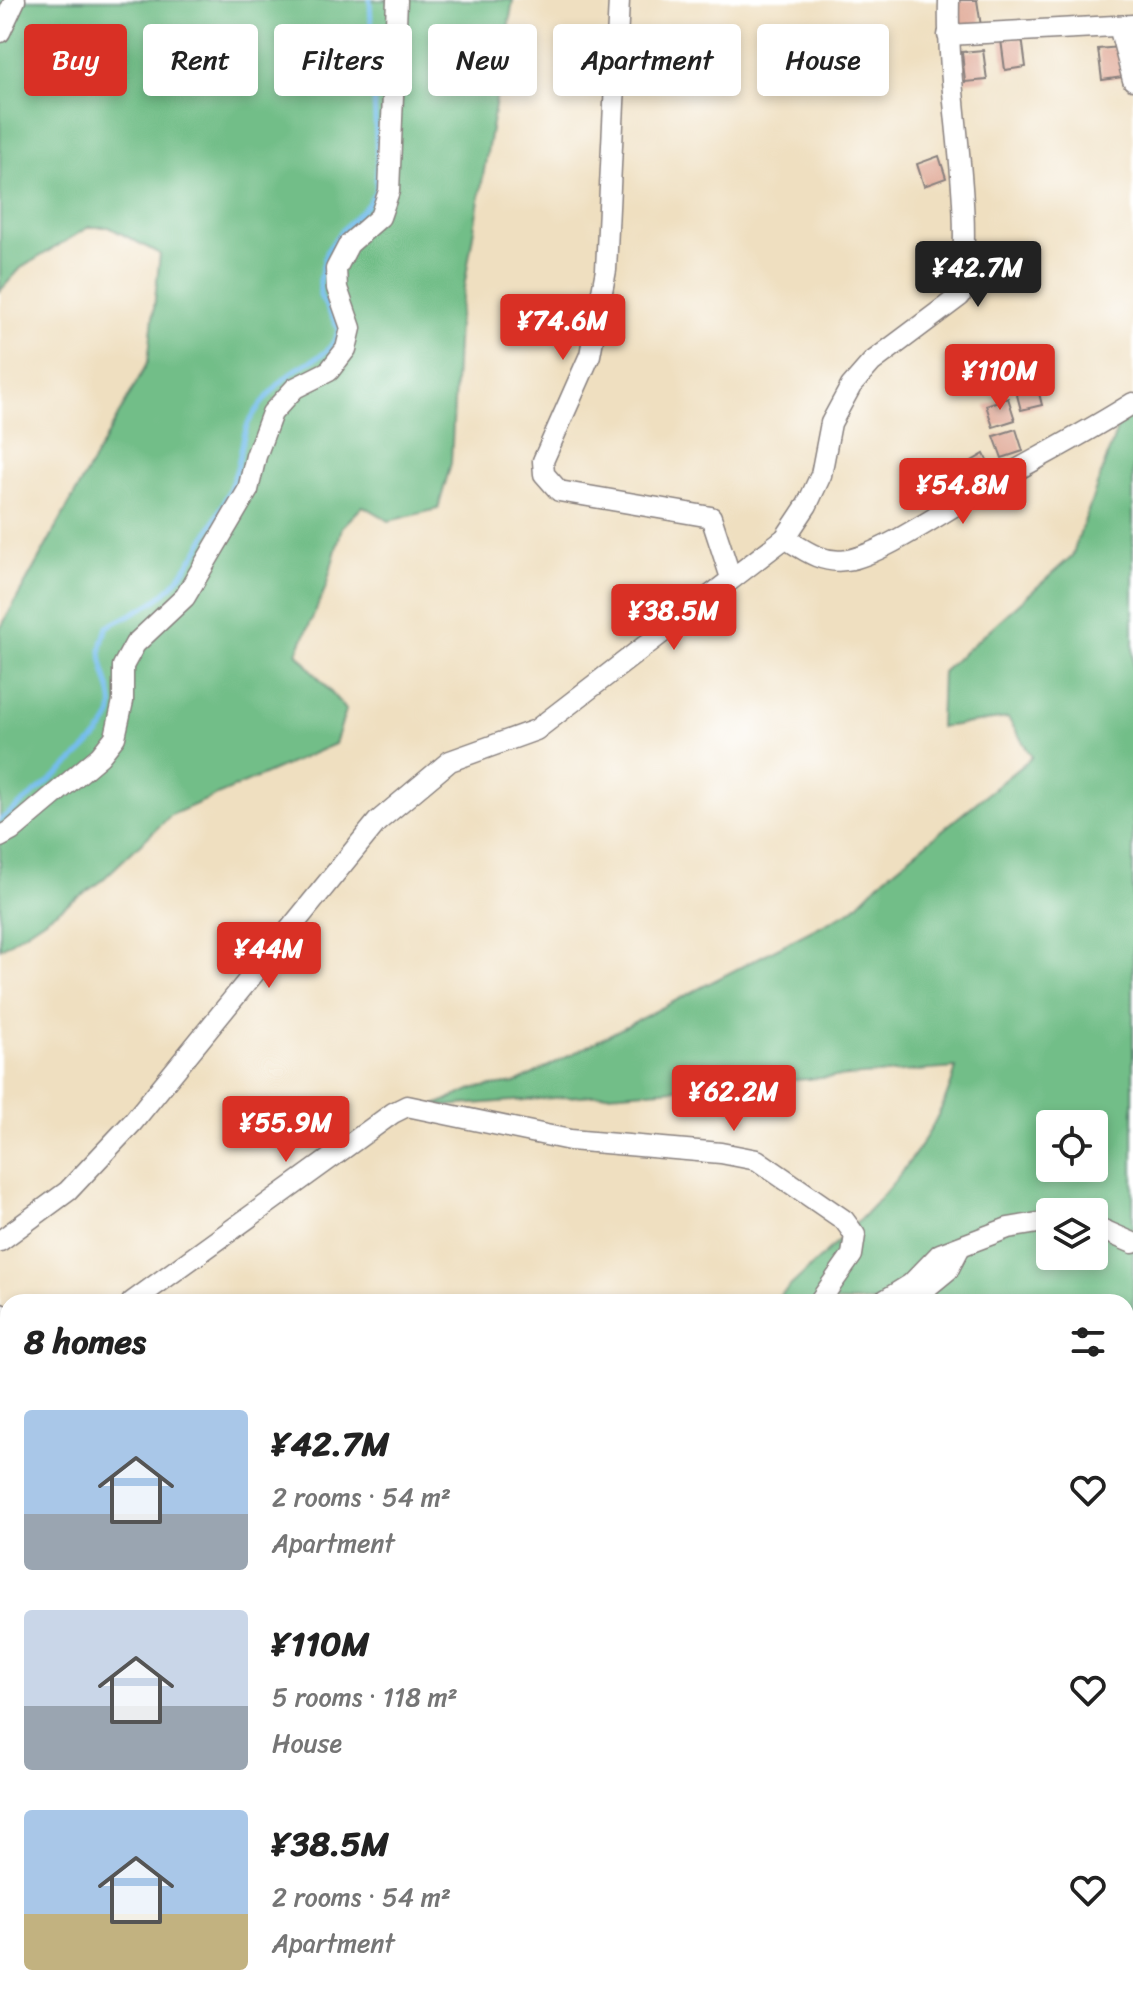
<!DOCTYPE html>
<html lang="en">
<head>
<meta charset="utf-8">
<style>
  :root { --surface:#fff; --page:#f6f6f6; --text:#222; --muted:#767676; --accent:#d93025 }
  body { margin:0; font-family:Sriracha,sans-serif; background:var(--page); color:var(--text); height:100vh; display:flex; flex-direction:column; font-size:30px; white-space:nowrap }
  * { box-sizing:border-box; margin:0 }
  p { font-size:26px; color:var(--muted) }
  .icon { flex:none; width:44px; height:44px; fill:none; stroke:currentColor; stroke-width:2; stroke-linecap:round; stroke-linejoin:round }
  .map { position:relative; flex:1; overflow:hidden }
  .panel { position:absolute; left:0px; top:1294px; width:1134px; height:712px; display:flex; flex-direction:column; background:var(--surface); border-radius:24px 24px 0 0; box-shadow:0 4px 12px #0003 }
  .panel>* { flex:none }
  .banner { position:absolute; left:24px; top:24px; width:1086px; height:72px; display:flex; gap:16px }
  .fabs { position:absolute; left:1036px; top:1110px; display:grid; gap:16px }
  .fabs a { display:grid; place-items:center; width:72px; height:72px; border-radius:8px; background:var(--surface); box-shadow:0 4px 12px #0003; font-size:40px }
  .price { position:absolute; translate:-50% -68px; padding:0 18px; border-radius:8px; background:var(--accent); color:#fff; font-size:26px; line-height:52px; filter:drop-shadow(0 2px 4px #0008) }
  .price::after { content:''; position:absolute; left:50%; top:48px; width:24px; height:18px; margin-left:-12px; background:inherit; clip-path:polygon(0 0,100% 0,50% 100%) }
  .price.selected { background:#222; color:#fff }
  ul { padding:0; list-style:none }
  li { display:flex; align-items:center; gap:24px; height:200px; padding:0 24px }
  li span { display:grid; place-items:center; flex:none; width:224px; height:160px; border-radius:8px; color:#555 }
  li>.icon { margin-inline-start:auto }
  span .icon { width:96px; height:96px; fill:#fffc; stroke-width:1 }
  li b { font-size:34px }
  h2 { display:flex; justify-content:space-between; align-items:center; height:96px; padding:0 24px; font-size:34px }
  .pill { padding:0 28px; border-radius:8px; background:var(--surface); box-shadow:0 4px 12px #0003; font-size:28px; line-height:72px }
  .pill.selected { background:var(--accent); color:#fff }
  .map>svg:first-child { display:block }
</style>
</head>
<body>
<div class="map">
<svg width="1133" height="2006" viewBox="0 0 1133 2006">
  <rect width="100%" height="100%" fill="#fff"/>
  <filter id="ink" filterUnits="userSpaceOnUse"><feTurbulence type="fractalNoise" baseFrequency=".0125" numOctaves="2"/><feDisplacementMap in="SourceGraphic" scale="16" xChannelSelector="R" yChannelSelector="G"/><feConvolveMatrix kernelMatrix="1 2 1 2 8 2 1 2 1" color-interpolation-filters="sRGB"/></filter>
  <filter id="wash" filterUnits="userSpaceOnUse"><feTurbulence type="fractalNoise" baseFrequency=".006" numOctaves="4" result="noise"/><feDisplacementMap in="SourceGraphic" scale="32" xChannelSelector="R" yChannelSelector="G"/><feGaussianBlur stdDeviation="1.8" result="paint"/><feColorMatrix in="noise" values="0 0 0 0 0 0 0 0 0 0 0 0 0 0 0 0 0 1.4 0 .05"/><feComposite in="paint" operator="in"/></filter>
  <g filter="url(#wash)">
    <rect width="100%" height="100%" fill="#efdfc0"/>
    <g fill="#72be88" stroke="#4a7062" stroke-width="2" fill-rule="evenodd">
      <polygon points="0,0 513,0 458,323 451,463 438,509 389,521 363,506 342,527 326,587 297,653 346,710 335,744 171,815 99,883 0,949 0,629 148,362 160,254 109,227 89,227 21,268 0,291"/>
      <path d="M1133 415V1342L1126 1366V1302H773C844 1235 930 1166 956 1068L431 1107 475 1088 516 1083 853 909 885 877 1032 757 1008 718 940 727 942 672 1072 556 1118 426ZM1050 1124H1094V1168H1050ZM1050 1212H1094V1256H1050Z"/>
      <polygon points="320,1998 631,1998 611,2006 318,2006"/>
    </g>
    <g fill="none" stroke-linecap="round" stroke-linejoin="round">
      <path stroke="#74bded" stroke-width="5" d="M0 820C24 802 107 739 112 712 115 691 101 672 101 651 101 643 105 634 107 627 123 618 141 610 156 600 186 580 221 512 234 477 241 460 241 440 248 424 256 408 282 378 297 369 319 355 330 356 339 329L320 296V278L326 252 342 230 368 204 376 190 377 165 370 0"/>
      <polyline stroke="#74bded" stroke-width="30" points="1087,2006 1125,1998"/>
    </g>
    <g id="blocks">
      <g fill="#e1ac9a">
        <polygon points="955,0 977,0 981,26 959,29"/>
        <polygon points="1022,37 1026,67 1005,70 1001,40"/>
        <polygon points="1120,47 1123,77 1102,80 1098,49"/>
        <polygon points="983,50 987,80 965,82 962,52"/>
        <polygon points="939,156 946,178 924,186 917,164"/>
        <polygon points="1034,374 1042,405 1021,410 1013,380"/>
        <polygon points="1008,398 1015,420 993,427 986,405"/>
        <polygon points="1016,429 1023,451 1002,458 994,436"/>
        <polygon points="984,454 992,470 967,484 958,469"/>
        <polygon points="1133,1577 1133,1609 1129,1607 1126,1611 1126,1579 1130,1582"/>
      </g>
    </g>
  </g>
  <g filter="url(#ink)">
    <use href="#blocks" fill-opacity="0" stroke="#88807e" stroke-width="2"/>
    <g fill="none" stroke-linecap="round" stroke-linejoin="round">
      <g stroke="#88807e" stroke-width="23">
        <g id="minor">
          <polyline points="619,0 606,270 590,355 543,461 544,474 559,491 711,517 731,578"/>
          <polyline points="1119,26 1133,80"/>
          <polyline points="0,32 15,0"/>
          <polyline points="948,35 1133,25"/>
          <path d="M785 538C804 550 822 564 847 560 881 555 945 510 978 492 1029 462 1083 435 1133 403"/>
          <polyline points="0,837 11,831 100,756 115,737 123,701 123,666 135,644 185,597 248,490 256,456 272,413 295,388 329,371 346,349 351,328 337,288 336,269 349,244 380,217 389,191 397,0"/>
          <polyline points="1094,1226 1133,1243"/>
          <path d="M0 1241 68 1191 133 1122 377 822 450 761 536 730 785 538 807 505 821 475 831 423 851 386 872 362 960 296C974 198 946 98 949 0"/>
          <polyline points="132,1302 393,1113 407,1106 570,1140 721,1153 757,1160 844,1220 855,1235 852,1255 819,1302"/>
          <polyline points="882,1302 911,1284 940,1254 1008,1228 1050,1221"/>
          <polyline points="909,1302 948,1270 960,1247"/>
          <polyline points="0,1314 8,1323"/>
          <polyline points="1126,1461 1133,1466"/>
          <polyline points="0,1492 8,1494"/>
          <polyline points="1126,1718 1133,1722"/>
          <polyline points="1126,1925 1133,1914"/>
          <polyline points="1126,1975 1133,1972"/>
          <polyline points="0,1976 8,1966"/>
          <polyline points="907,1998 916,2006"/>
          <polyline points="676,2006 681,1998"/>
          <polyline points="871,2006 876,1998"/>
          <polyline points="1034,2006 1048,1998"/>
        </g>
      </g>
      <g stroke="#88807e" stroke-width="29">
        <g id="major">
          <polyline points="1126,1681 1133,1668"/>
          <polyline points="957,2006 961,1998"/>
        </g>
      </g>
      <use href="#minor" stroke="#fff" stroke-width="20"/>
      <use href="#major" stroke="#fff" stroke-width="26"/>
    </g>
  </g>
</svg>
<div class="fabs">
<a><svg class="icon" aria-label="locate" viewBox="0 0 24 24"><circle cx="12" cy="12" r="6"/><path d="M12 2v4M12 18v4M2 12h4M18 12h4"/></svg></a>
<a><svg class="icon" aria-label="layers" viewBox="0 0 24 24"><path d="M12 4l9 5-9 5-9-5zM3 14l9 5 9-5"/></svg></a>
</div>
<b class="price selected" style="left:978px;top:309px">¥42.7M</b>
<b class="price" style="left:563px;top:362px">¥74.6M</b>
<b class="price" style="left:1000px;top:412px">¥110M</b>
<b class="price" style="left:963px;top:526px">¥54.8M</b>
<b class="price" style="left:674px;top:652px">¥38.5M</b>
<b class="price" style="left:269px;top:990px">¥44M</b>
<b class="price" style="left:734px;top:1133px">¥62.2M</b>
<b class="price" style="left:286px;top:1164px">¥55.9M</b>
<div class="banner">
<a class="pill selected">Buy</a>
<a class="pill">Rent</a>
<a class="pill">Filters</a>
<a class="pill">New</a>
<a class="pill">Apartment</a>
<a class="pill">House</a>
</div>
<section class="panel">
<h2>8 homes<svg class="icon" aria-label="filters" viewBox="0 0 24 24"><path d="M4 7h16M4 17h16"/><circle cx="9" cy="7" r="2"/><circle cx="15" cy="17" r="2"/></svg></h2>
<ul>
<li><span style="background:linear-gradient(#a9c7e8 65%,#9aa5b1 0)"><svg class="icon" aria-label="home" viewBox="0 0 24 24"><path d="M3 11l9-7 9 7M6 9v11h12V9"/></svg></span><div><b>¥42.7M</b><p>2 rooms · 54 m²</p><p>Apartment</p></div><svg class="icon" aria-label="heart" viewBox="0 0 24 24"><path d="M12 20l-8-8c-3-5 5-10 8-4 3-6 11-1 8 4z"/></svg></li>
<li><span style="background:linear-gradient(#c9d6e8 60%,#9aa5b1 0)"><svg class="icon" aria-label="home" viewBox="0 0 24 24"><path d="M3 11l9-7 9 7M6 9v11h12V9"/></svg></span><div><b>¥110M</b><p>5 rooms · 118 m²</p><p>House</p></div><svg class="icon" aria-label="heart" viewBox="0 0 24 24"><path d="M12 20l-8-8c-3-5 5-10 8-4 3-6 11-1 8 4z"/></svg></li>
<li><span style="background:linear-gradient(#a9c7e8 65%,#c2b280 0)"><svg class="icon" aria-label="home" viewBox="0 0 24 24"><path d="M3 11l9-7 9 7M6 9v11h12V9"/></svg></span><div><b>¥38.5M</b><p>2 rooms · 54 m²</p><p>Apartment</p></div><svg class="icon" aria-label="heart" viewBox="0 0 24 24"><path d="M12 20l-8-8c-3-5 5-10 8-4 3-6 11-1 8 4z"/></svg></li>
</ul>
</section>
</div>
</body>
</html>
